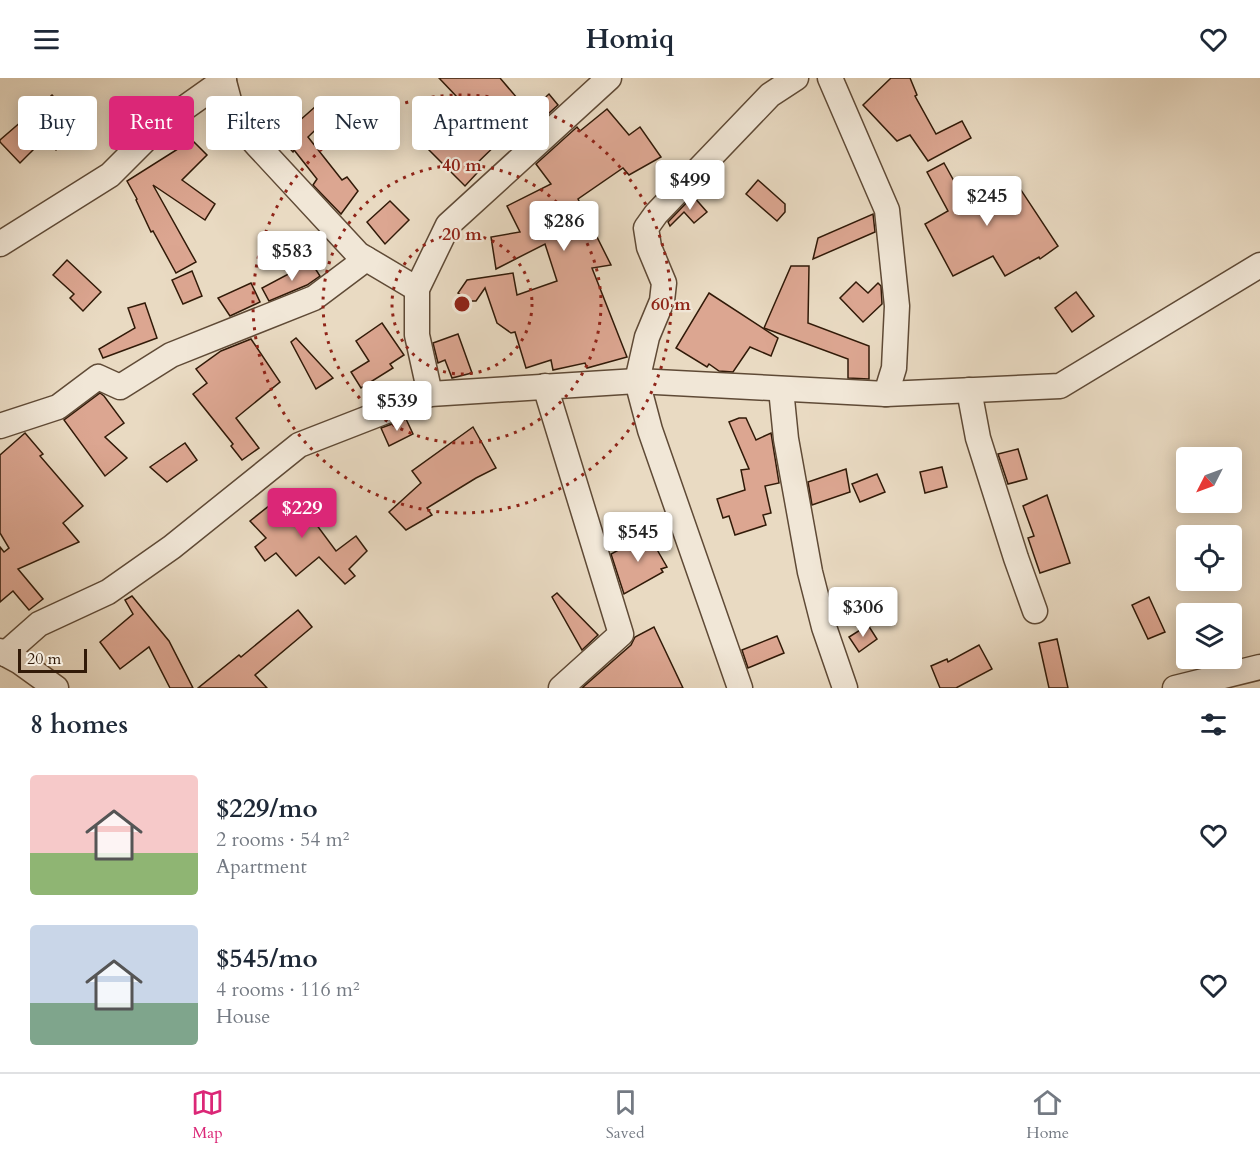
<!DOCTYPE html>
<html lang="en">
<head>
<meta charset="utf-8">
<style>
  :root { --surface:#fff; --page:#f2f2f3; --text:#1f2937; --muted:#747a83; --line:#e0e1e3; --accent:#db2777 }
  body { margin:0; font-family:Cardo,serif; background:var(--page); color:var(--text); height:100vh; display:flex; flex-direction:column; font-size:22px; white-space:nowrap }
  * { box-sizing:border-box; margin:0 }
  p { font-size:20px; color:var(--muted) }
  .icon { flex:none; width:33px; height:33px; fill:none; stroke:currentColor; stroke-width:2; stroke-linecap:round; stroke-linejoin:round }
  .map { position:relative; height:610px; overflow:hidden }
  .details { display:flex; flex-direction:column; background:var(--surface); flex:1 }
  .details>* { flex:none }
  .guide { position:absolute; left:18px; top:18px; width:600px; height:54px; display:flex; gap:12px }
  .needle { width:39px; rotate:228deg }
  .tools { position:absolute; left:1176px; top:369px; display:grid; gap:12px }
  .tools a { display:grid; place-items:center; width:66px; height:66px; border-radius:6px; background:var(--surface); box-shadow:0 3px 15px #0003; font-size:30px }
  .scale { position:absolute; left:18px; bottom:15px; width:69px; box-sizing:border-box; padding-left:6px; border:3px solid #311a08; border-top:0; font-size:16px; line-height:21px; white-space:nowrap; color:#311a08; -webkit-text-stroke:4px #f1e7d7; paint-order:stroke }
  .price { position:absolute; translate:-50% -51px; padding:0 14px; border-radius:6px; background:#fff; color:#222; font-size:20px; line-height:39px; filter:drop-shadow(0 2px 3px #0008) }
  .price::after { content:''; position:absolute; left:50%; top:36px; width:18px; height:14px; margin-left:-9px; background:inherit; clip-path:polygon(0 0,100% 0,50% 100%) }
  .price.selected { background:var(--accent); color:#fff }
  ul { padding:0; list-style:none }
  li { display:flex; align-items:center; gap:18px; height:150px; padding:0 30px }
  li span { display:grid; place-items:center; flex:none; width:168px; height:120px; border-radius:6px; color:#555 }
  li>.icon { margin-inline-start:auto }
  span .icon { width:72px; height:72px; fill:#fffc; stroke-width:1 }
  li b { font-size:26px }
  h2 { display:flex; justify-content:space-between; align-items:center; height:72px; padding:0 30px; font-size:26px }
  .chip { padding:0 21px; border-radius:6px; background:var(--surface); box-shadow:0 3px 15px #0003; font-size:21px; line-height:54px }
  .chip.selected { background:var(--accent); color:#fff }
  header { display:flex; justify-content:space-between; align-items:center; height:78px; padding:0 30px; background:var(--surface); font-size:27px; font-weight:700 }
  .tab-bar { display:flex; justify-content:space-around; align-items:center; height:84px; border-top:2px solid var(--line); background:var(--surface); font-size:16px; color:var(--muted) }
  .tab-bar a { display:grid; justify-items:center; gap:3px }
  .tab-bar .selected { color:var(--accent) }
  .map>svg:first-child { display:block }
</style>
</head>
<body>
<header><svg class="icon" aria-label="menu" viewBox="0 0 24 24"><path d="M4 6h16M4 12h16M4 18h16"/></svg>Homiq<svg class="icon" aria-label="heart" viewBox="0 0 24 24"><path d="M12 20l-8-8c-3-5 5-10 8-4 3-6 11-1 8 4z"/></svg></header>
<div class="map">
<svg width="1260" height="610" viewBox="0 0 1260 610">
  <rect width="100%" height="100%" fill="#e9dac2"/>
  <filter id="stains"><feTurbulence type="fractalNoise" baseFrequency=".00333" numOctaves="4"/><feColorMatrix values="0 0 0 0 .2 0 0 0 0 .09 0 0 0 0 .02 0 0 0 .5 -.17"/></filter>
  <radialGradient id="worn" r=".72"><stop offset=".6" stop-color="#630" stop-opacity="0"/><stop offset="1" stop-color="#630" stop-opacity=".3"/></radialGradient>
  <g fill="#dca691" stroke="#311a08" stroke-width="1.5">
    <polygon points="439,0 500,0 529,34 549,16 558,27 517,64 516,63 513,66 506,57 472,90 477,95 465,108 428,71 447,52 436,40 457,19"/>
    <polygon points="891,0 910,0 917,17 915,18 936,56 962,43 971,60 928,83 910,57 897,63 863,27"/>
    <polygon points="52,17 81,49 56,72 45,60 20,85 0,64 0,62"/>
    <polygon points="325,20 336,32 308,59 342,102 347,99 358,113 341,136 313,107 317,101 294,72 293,74 280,60"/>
    <polygon points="607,31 629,57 640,49 661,79 629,97 623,90 578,121 611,187 592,190 627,279 587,290 585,285 553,292 551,282 526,290 515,254 511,255 497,245 485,210 476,223 469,223 458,215 467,202 513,195 517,217 557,203 545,166 496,191 491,159 520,154 507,128 551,106 536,86 577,49 580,53"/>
    <polygon points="192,62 207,77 182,102 215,126 205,142 153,107 196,184 176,195 153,153 151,154 136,122 137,121 127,103"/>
    <polygon points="944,85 964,121 1015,103 1058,168 1040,181 1039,179 1005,198 993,178 953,198 925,146 948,133 927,94"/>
    <polygon points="758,102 785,126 785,134 777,143 746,116"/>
    <polygon points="693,118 707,134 694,145 684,134 670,148 668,144"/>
    <polygon points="390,123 409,142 385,166 367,144"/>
    <polygon points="873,136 875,154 813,181 818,160"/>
    <polygon points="67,182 101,214 83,233 70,220 74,216 53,197"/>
    <polygon points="311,184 320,198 307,207 269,223 262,210"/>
    <polygon points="791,188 809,188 808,245 869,268 869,301 848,300 848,281 764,250"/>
    <polygon points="192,193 202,218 183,226 172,202"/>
    <polygon points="856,204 868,215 878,205 881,208 882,226 863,244 840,220"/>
    <polygon points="251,205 260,224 230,238 218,220"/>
    <polygon points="1076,214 1094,238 1072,254 1055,230"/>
    <polygon points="709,215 778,260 771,278 750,269 733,294 719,293 709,286 707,289 676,270"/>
    <polygon points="145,225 157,260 103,280 99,271 135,250 128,230"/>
    <polygon points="382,245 404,277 390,286 393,290 361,310 351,294 369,283 356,263"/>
    <polygon points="458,256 472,295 452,300 445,282 438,285 433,265"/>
    <polygon points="296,260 333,300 316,311 291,264"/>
    <polygon points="251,261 280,304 236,340 259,370 242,382 231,368 233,366 193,316 207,305 196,291 221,273"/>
    <polygon points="100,315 104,318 124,345 105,359 127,380 105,398 64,342"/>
    <polygon points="739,340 746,340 756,362 771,355 779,405 765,408 771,435 763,437 766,447 735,457 729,438 723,440 717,421 745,412 741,392 749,391 729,344"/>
    <polygon points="406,341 413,356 389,368 381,350"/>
    <polygon points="473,349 496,390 476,400 427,430 432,437 406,452 389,434 421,405 412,393"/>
    <polygon points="25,355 43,376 40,378 83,428 63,445 79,464 18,491 43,521 29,532 13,513 0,524 0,469 4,474 9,470 0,455 0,377"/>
    <polygon points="185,365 197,382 167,404 150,389"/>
    <polygon points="1018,371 1027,401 1008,406 998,376"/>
    <polygon points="942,389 947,409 925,415 920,394"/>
    <polygon points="846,391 850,414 812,427 808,404"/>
    <polygon points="877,396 885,414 860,424 852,406"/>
    <polygon points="290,411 336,473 356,458 367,473 349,491 355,498 345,506 319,479 296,498 276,475 265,483 255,469 266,460 250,443"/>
    <polygon points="1047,417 1070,485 1040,495 1028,460 1034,458 1023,428"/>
    <polygon points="648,456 667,489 661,491 663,494 624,516 611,476"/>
    <polygon points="557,515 598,557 582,572 552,519"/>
    <polygon points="132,518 169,563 193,610 170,610 149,569 120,591 100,564 133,536 125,522"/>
    <polygon points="1149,519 1165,554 1148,561 1132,527"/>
    <polygon points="298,532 312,549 255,597 267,610 198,610 239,577 241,579"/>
    <polygon points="868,547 877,561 859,574 849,559"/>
    <polygon points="654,549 683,610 582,610 631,567 635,559"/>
    <polygon points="777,558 784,575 748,590 742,572"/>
    <polygon points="1057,561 1068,610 1049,610 1039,565"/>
    <polygon points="979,567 992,591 956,610 940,610 931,588 947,581 948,584"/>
  </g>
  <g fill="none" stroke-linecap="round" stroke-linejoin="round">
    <g stroke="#5f4a36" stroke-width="27">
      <g id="minor">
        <polyline points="223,0 234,41 257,67 358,176 417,211"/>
        <polyline points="830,0 887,132 897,228 894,290 886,316"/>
        <polyline points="0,166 110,97 159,48 224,2"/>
        <polyline points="545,308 621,556 561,610"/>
        <polyline points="781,311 786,361 810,494 824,549 845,610"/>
        <polyline points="969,312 978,360 1016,480 1035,533"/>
        <polyline points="430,316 417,257 417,211 448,147 609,0"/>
        <polyline points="0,348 58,329 98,299 120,309 171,277 314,220 366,181"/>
        <polyline points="0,573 20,584 56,610"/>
        <polyline points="5,576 39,546 108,514 172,469 299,367 430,316 637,303 886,316 1060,308 1260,187"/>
        <polyline points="740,610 650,352 637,303 647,259 662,223 664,205 649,169 646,150 656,136 770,17 796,0"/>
        <polyline points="1175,610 1260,589"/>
      </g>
    </g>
    <use href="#minor" stroke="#f1e7d7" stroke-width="24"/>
  </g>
  <g fill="none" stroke="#8f2418" stroke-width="3" stroke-dasharray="3 6">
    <circle cx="462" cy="226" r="70"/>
    <circle cx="462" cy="226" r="139"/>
    <circle cx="462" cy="226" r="209"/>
  </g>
  <circle cx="462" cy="226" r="9" fill="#8f2418" stroke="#f1e7d7" stroke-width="3"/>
  <g font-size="18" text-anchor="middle" font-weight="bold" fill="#8f2418" stroke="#f1e7d7" stroke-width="4.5" stroke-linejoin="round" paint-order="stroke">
    <text x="462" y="93">40 m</text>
    <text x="462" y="162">20 m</text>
    <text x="671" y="232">60 m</text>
  </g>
  <rect width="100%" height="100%" filter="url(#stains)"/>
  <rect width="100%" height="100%" fill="url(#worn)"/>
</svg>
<div class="tools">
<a><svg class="needle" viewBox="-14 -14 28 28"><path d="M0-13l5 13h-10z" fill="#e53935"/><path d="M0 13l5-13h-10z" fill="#747a83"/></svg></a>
<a><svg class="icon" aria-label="locate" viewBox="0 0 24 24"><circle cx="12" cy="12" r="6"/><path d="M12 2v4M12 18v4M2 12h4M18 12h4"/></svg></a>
<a><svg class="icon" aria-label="layers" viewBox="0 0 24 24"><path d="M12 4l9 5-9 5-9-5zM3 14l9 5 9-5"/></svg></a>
</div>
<div class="scale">20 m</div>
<b class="price" style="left:690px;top:133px">$499</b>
<b class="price" style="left:987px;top:149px">$245</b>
<b class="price" style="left:564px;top:174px">$286</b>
<b class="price" style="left:292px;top:204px">$583</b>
<b class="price" style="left:397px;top:354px">$539</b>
<b class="price selected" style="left:302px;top:461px">$229</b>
<b class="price" style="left:638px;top:485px">$545</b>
<b class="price" style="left:863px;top:560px">$306</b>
<div class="guide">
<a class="chip">Buy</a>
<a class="chip selected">Rent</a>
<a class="chip">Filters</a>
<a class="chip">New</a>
<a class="chip">Apartment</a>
</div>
</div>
<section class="details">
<h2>8 homes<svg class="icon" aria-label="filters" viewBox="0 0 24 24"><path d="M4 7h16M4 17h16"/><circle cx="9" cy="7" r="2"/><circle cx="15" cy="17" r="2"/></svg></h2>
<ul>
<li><span style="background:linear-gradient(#f6c9c9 65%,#8fb573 0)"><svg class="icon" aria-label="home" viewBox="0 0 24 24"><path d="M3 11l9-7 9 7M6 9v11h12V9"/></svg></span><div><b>$229/mo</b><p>2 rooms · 54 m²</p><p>Apartment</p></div><svg class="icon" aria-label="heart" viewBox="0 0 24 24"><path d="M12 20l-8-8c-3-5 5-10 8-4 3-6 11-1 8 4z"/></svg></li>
<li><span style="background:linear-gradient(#c9d6e8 65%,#7fa58c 0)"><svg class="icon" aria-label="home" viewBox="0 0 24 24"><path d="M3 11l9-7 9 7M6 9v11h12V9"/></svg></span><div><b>$545/mo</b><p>4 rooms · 116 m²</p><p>House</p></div><svg class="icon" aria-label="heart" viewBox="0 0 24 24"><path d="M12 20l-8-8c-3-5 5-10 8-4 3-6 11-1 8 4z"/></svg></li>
</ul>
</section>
<nav class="tab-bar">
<a class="selected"><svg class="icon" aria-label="map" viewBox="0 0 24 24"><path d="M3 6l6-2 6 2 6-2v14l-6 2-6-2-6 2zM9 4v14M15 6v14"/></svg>Map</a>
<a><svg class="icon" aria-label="saved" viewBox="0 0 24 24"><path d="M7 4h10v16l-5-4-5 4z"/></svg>Saved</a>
<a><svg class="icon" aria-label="home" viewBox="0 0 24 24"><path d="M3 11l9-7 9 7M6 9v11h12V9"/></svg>Home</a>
</nav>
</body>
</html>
